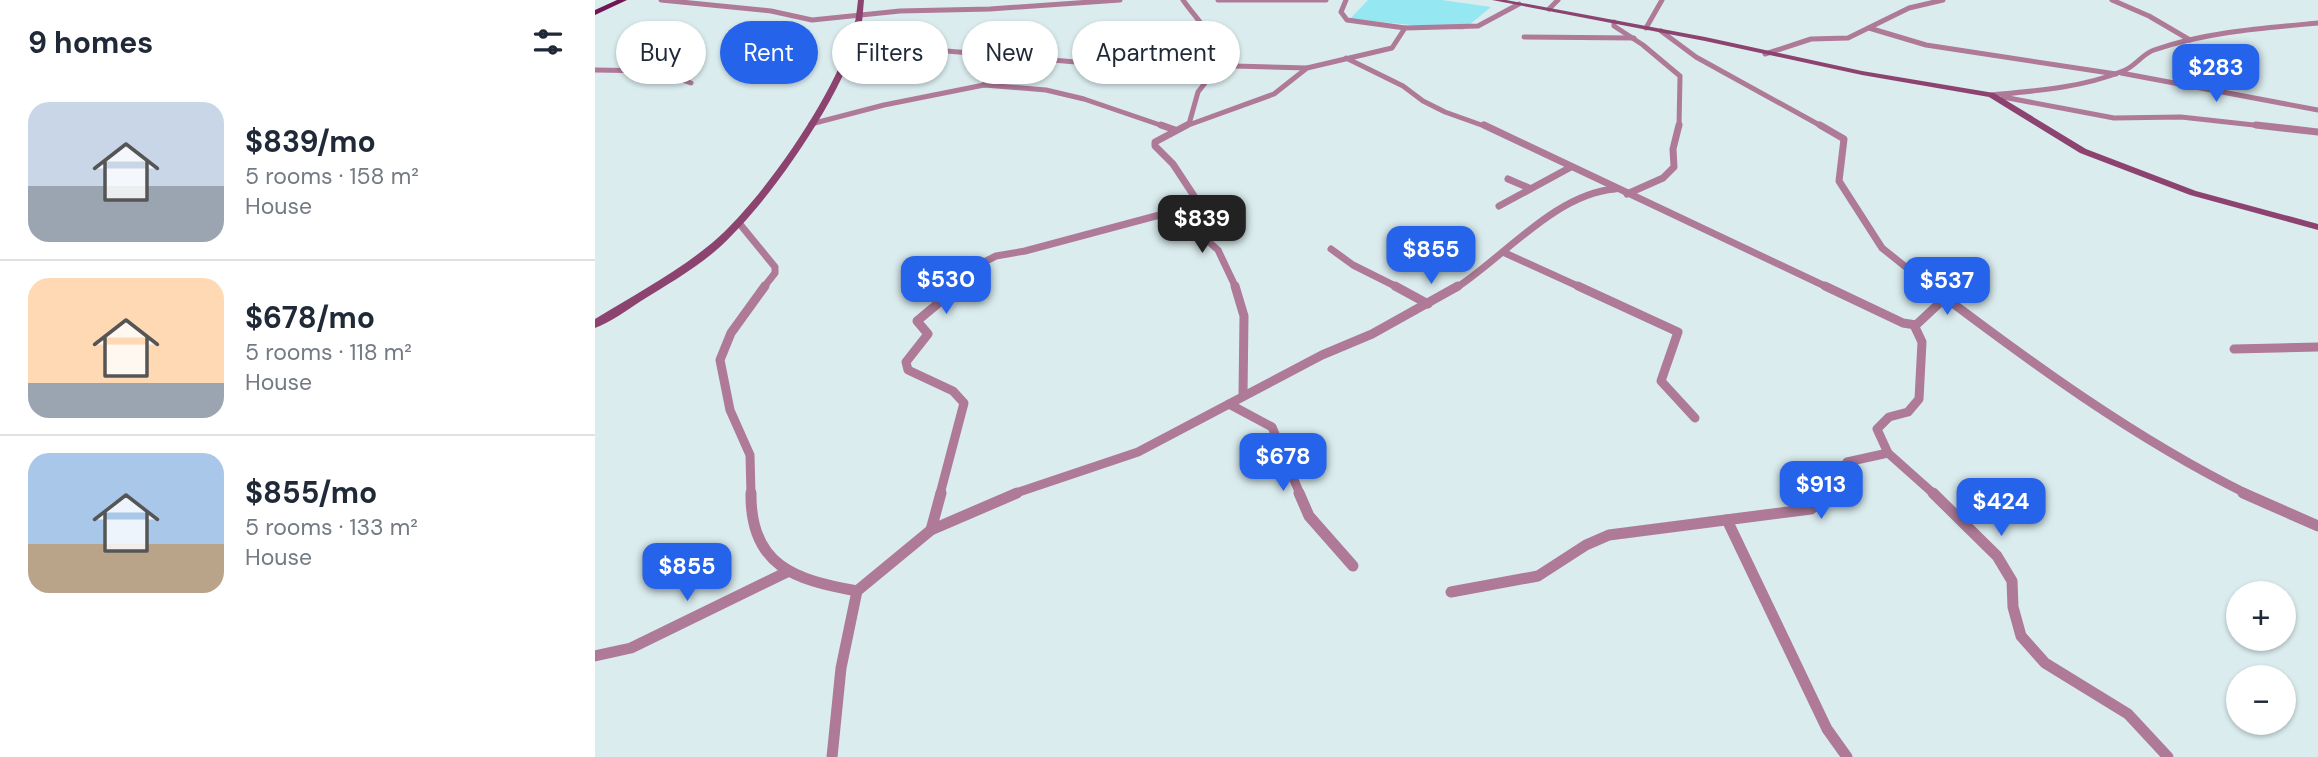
<!DOCTYPE html>
<html lang="en">
<head>
<meta charset="utf-8">
<style>
  :root { --surface:#fff; --page:#f6f6f7; --text:#1f2937; --muted:#747a83; --line:#e0e1e3; --accent:#2563eb }
  body { margin:0; font-family:"DM Sans",sans-serif; background:var(--page); color:var(--text); height:100vh; display:flex; flex-direction:column; font-size:26px; white-space:nowrap }
  * { box-sizing:border-box; margin:0 }
  p { font-size:23px; color:var(--muted) }
  .icon { flex:none; width:38px; height:38px; fill:none; stroke:currentColor; stroke-width:2; stroke-linecap:round; stroke-linejoin:round }
  .map { position:relative; flex:1; overflow:hidden }
  .drawer { display:flex; flex-direction:column; background:var(--surface); width:595px }
  .drawer>* { flex:none }
  .guide { position:absolute; left:21px; top:21px; width:665px; height:63px; display:flex; gap:14px }
  .fabs { position:absolute; left:1631px; top:581px; display:grid; gap:14px }
  .fabs a { display:grid; place-items:center; width:70px; height:70px; border-radius:50%; background:var(--surface); box-shadow:0 2px 5px #0004; font-size:35px }
  .price { position:absolute; translate:-50% -60px; padding:0 16px; border-radius:14px; background:var(--accent); color:#fff; font-size:23px; line-height:46px; filter:drop-shadow(0 2px 4px #0008) }
  .price::after { content:''; position:absolute; left:50%; top:42px; width:21px; height:16px; margin-left:-10px; background:inherit; clip-path:polygon(0 0,100% 0,50% 100%) }
  .price.selected { background:#222; color:#fff }
  ul { padding:0; list-style:none }
  li { display:flex; align-items:center; gap:21px; height:175px; padding:0 28px }
  li+li { border-top:2px solid var(--line) }
  li span { display:grid; place-items:center; flex:none; width:196px; height:140px; border-radius:21px; color:#555 }
  li>.icon { margin-inline-start:auto }
  span .icon { width:84px; height:84px; fill:#fffc; stroke-width:1 }
  li b { font-size:30px }
  h2 { display:flex; justify-content:space-between; align-items:center; height:84px; padding:0 28px; font-size:30px }
  .tag { padding:0 24px; border-radius:32px; background:var(--surface); box-shadow:0 2px 5px #0004; font-size:24px; line-height:63px }
  .tag.selected { background:var(--accent); color:#fff }
  main { display:flex; flex:1; min-height:0 }
  .map>svg:first-child { display:block }
</style>
</head>
<body>
<main>
<section class="drawer">
<h2>9 homes<svg class="icon" aria-label="filters" viewBox="0 0 24 24"><path d="M4 7h16M4 17h16"/><circle cx="9" cy="7" r="2"/><circle cx="15" cy="17" r="2"/></svg></h2>
<ul>
<li><span style="background:linear-gradient(#c9d6e8 60%,#9aa5b1 0)"><svg class="icon" aria-label="home" viewBox="0 0 24 24"><path d="M3 11l9-7 9 7M6 9v11h12V9"/></svg></span><div><b>$839/mo</b><p>5 rooms · 158 m²</p><p>House</p></div></li>
<li><span style="background:linear-gradient(#ffd9b3 75%,#9aa5b1 0)"><svg class="icon" aria-label="home" viewBox="0 0 24 24"><path d="M3 11l9-7 9 7M6 9v11h12V9"/></svg></span><div><b>$678/mo</b><p>5 rooms · 118 m²</p><p>House</p></div></li>
<li><span style="background:linear-gradient(#a9c7e8 65%,#b9a48a 0)"><svg class="icon" aria-label="home" viewBox="0 0 24 24"><path d="M3 11l9-7 9 7M6 9v11h12V9"/></svg></span><div><b>$855/mo</b><p>5 rooms · 133 m²</p><p>House</p></div></li>
</ul>
</section>
<div class="map">
<svg width="1723" height="757" viewBox="0 0 1723 757">
  <rect width="100%" height="100%" fill="#daecee"/>
  <polygon fill="#95e7f1" points="773,0 847,0 896,7 868,30 755,19"/>
  <g fill="none" stroke-linecap="round" stroke-linejoin="round">
    <g stroke="#ae7a97" stroke-width="5">
      <polyline points="66,0 176,11 217,20 305,11 395,9 525,0"/>
      <path d="M588 0C607 27 623 34 607 66"/>
      <polyline points="623,0 731,0"/>
      <polyline points="751,0 746,12 752,20 810,28"/>
      <polyline points="1517,0 1554,16 1595,40"/>
      <polyline points="954,9 963,0"/>
      <polyline points="1019,22 1019,26 1048,45 1085,76 1084,127"/>
      <polyline points="1051,28 1067,0"/>
      <polyline points="1274,28 1331,45 1521,74"/>
      <polyline points="1066,31 1101,57 1228,127"/>
      <polyline points="929,37 1039,38"/>
      <polyline points="256,43 481,62 712,68"/>
      <polyline points="1170,54 1216,39 1253,38 1314,8 1348,0"/>
      <polyline points="751,58 808,86 828,101 850,112 892,127"/>
      <polyline points="0,70 62,71 96,83"/>
      <polyline points="1526,73 1723,110"/>
      <polyline points="389,85 391,79 428,58"/>
      <path d="M1396 95C1440 91 1486 88 1528 71 1540 67 1547 54 1559 50 1611 32 1668 28 1723 23"/>
      <polyline points="1408,97 1519,118 1586,117 1677,127"/>
      <polyline points="216,124 289,105 389,85 451,90 489,99 571,127"/>
      <polyline points="594,124 603,92 624,65"/>
      <polyline points="588,127 679,94 712,68 797,48 810,28 883,26 924,4"/>
    </g>
    <g stroke="#ae7a97" stroke-width="7">
      <polyline points="566,125 580,130"/>
      <polyline points="592,125 560,142 560,146 578,164 601,199 600,203 587,209 586,217 623,250 641,288"/>
      <polyline points="889,125 1234,288"/>
      <polyline points="1225,125 1249,139 1244,181 1287,248 1337,288"/>
      <polyline points="1661,125 1723,132"/>
      <polyline points="913,179 934,188"/>
      <polyline points="1032,194 1068,178 1079,167 1078,149 1084,125"/>
      <polyline points="904,206 976,167"/>
      <polyline points="144,223 180,267 180,273 168,288"/>
      <polyline points="736,249 758,265 804,288"/>
      <polyline points="910,253 987,288"/>
      <polyline points="363,288 385,264 401,256 430,251 587,209"/>
      <path d="M861 288C909 257 960 194 1020 189"/>
    </g>
    <g stroke="#ae7a97" stroke-width="9">
      <polyline points="640,286 649,316 648,395"/>
      <polyline points="800,286 833,304"/>
      <polyline points="983,286 1083,332 1066,381 1100,418"/>
      <polyline points="1230,286 1308,323 1321,325 1350,298"/>
      <path d="M1335 286C1435 362 1539 438 1652 494"/>
      <polyline points="1319,325 1327,342 1324,399 1313,412 1294,417 1282,429 1293,453 1339,494"/>
      <polyline points="1639,349 1723,347"/>
      <polyline points="634,404 677,427 705,494"/>
      <polyline points="156,494 155,455 135,410 125,360 136,333 170,286"/>
      <polyline points="345,494 369,403 358,391 313,370 311,362 333,334 322,321 364,286"/>
      <polyline points="418,494 543,452 727,355 777,334 863,286"/>
      <polyline points="1231,494 1252,462 1293,453"/>
    </g>
    <g stroke="#ae7a97" stroke-width="11">
      <path d="M156 493C155 566 200 580 262 591"/>
      <polyline points="704,493 714,516 758,566"/>
      <polyline points="1338,493 1402,556 1417,581 1418,607 1426,636 1450,663 1533,714 1573,757"/>
      <polyline points="1648,493 1723,526"/>
      <polyline points="1132,520 1232,729 1252,757"/>
      <polyline points="336,530 346,493"/>
      <polyline points="856,592 943,576 991,545 1014,535 1216,509 1226,502 1232,493"/>
      <polyline points="0,656 36,648 192,572"/>
      <polyline points="237,757 246,668 262,591 336,530 422,493"/>
    </g>
    <g fill="#8d4370" fill-rule="evenodd">
      <path d="M263 0H269C268 9 268 18 266 27 250 93 176 200 126 246 102 268 73 284 46 301 32 310 16 322 0 328V319C39 295 81 273 117 243 167 201 243 91 259 27 261 18 262 9 263 0Z"/>
      <polygon points="897,0 911,0 1110,37 1267,71 1399,93 1491,149 1601,191 1723,224 1723,230 1595,195 1485,153 1394,97 1267,75 1110,41"/>
    </g>
    <polygon fill="#731555" fill-rule="evenodd" points="22,0 32,0 0,15 0,10"/>
  </g>
</svg>
<div class="fabs">
<a>+</a>
<a>−</a>
</div>
<b class="price" style="left:1621px;top:104px">$283</b>
<b class="price selected" style="left:607px;top:255px">$839</b>
<b class="price" style="left:836px;top:286px">$855</b>
<b class="price" style="left:351px;top:316px">$530</b>
<b class="price" style="left:1352px;top:317px">$537</b>
<b class="price" style="left:688px;top:493px">$678</b>
<b class="price" style="left:1226px;top:521px">$913</b>
<b class="price" style="left:1406px;top:538px">$424</b>
<b class="price" style="left:92px;top:603px">$855</b>
<div class="guide">
<a class="tag">Buy</a>
<a class="tag selected">Rent</a>
<a class="tag">Filters</a>
<a class="tag">New</a>
<a class="tag">Apartment</a>
</div>
</div>
</main>
</body>
</html>
